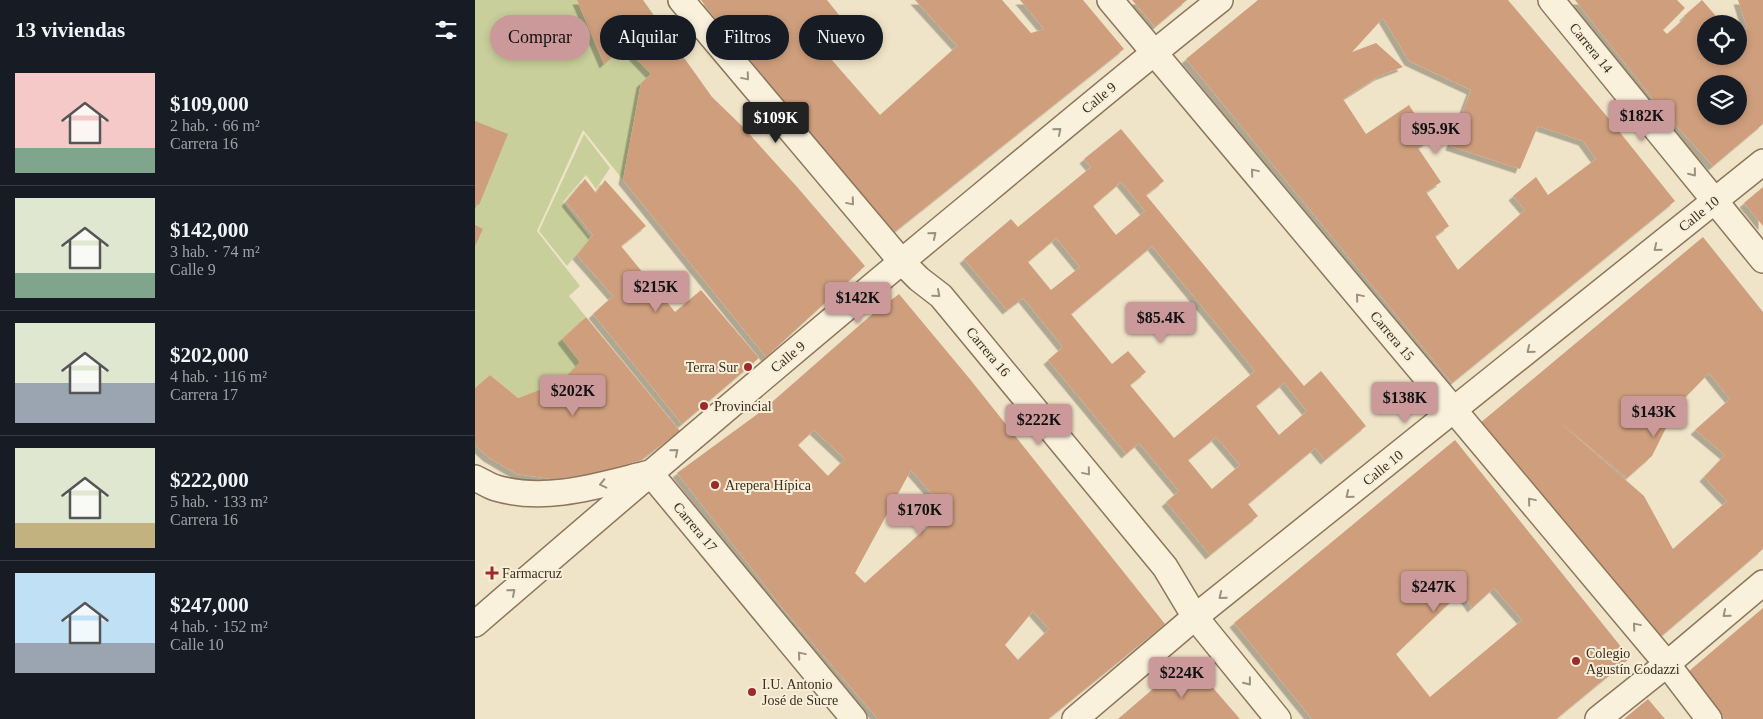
<!DOCTYPE html>
<html lang="es">
<head>
<meta charset="utf-8">
<style>
  :root { --surface:#171b24; --page:#20242c; --text:#f1f3f6; --muted:#9ea1a6; --line:#363941; --accent:#cc999b }
  body { margin:0; font-family:"Times New Roman",serif; background:var(--page); color:var(--text); height:100vh; display:flex; flex-direction:column; font-size:19px; white-space:nowrap }
  * { box-sizing:border-box; margin:0 }
  p { font-size:16px; color:var(--muted) }
  .icon { flex:none; width:28px; height:28px; fill:none; stroke:currentColor; stroke-width:2; stroke-linecap:round; stroke-linejoin:round }
  .map { position:relative; flex:1; overflow:hidden }
  .side { display:flex; flex-direction:column; background:var(--surface); width:475px }
  .side>* { flex:none }
  .guide { position:absolute; left:15px; top:15px; width:475px; height:45px; display:flex; gap:10px }
  .buttons { position:absolute; left:1222px; top:15px; display:grid; gap:10px }
  .buttons a { display:grid; place-items:center; width:50px; height:50px; border-radius:50%; background:var(--surface); box-shadow:0 2px 8px #0003; font-size:25px }
  .price { position:absolute; translate:-50% -42px; padding:0 11px; border-radius:5px; background:var(--accent); color:#111; font-size:16px; line-height:32px; filter:drop-shadow(0 1px 2px #0008) }
  .price::after { content:''; position:absolute; left:50%; top:30px; width:15px; height:11px; margin-left:-8px; background:inherit; clip-path:polygon(0 0,100% 0,50% 100%) }
  .price.on { background:#222; color:#fff }
  ul { padding:0; list-style:none }
  li { display:flex; align-items:center; gap:15px; height:125px; padding:0 15px }
  li+li { border-top:1px solid var(--line) }
  li span { display:grid; place-items:center; flex:none; width:140px; height:100px; border-radius:0px; color:#555 }
  li>.icon { margin-inline-start:auto }
  span .icon { width:60px; height:60px; fill:#fffc; stroke-width:1 }
  li b { font-size:21px }
  h2 { display:flex; justify-content:space-between; align-items:center; height:60px; padding:0 15px; font-size:21px }
  .pill { padding:0 18px; border-radius:22px; background:var(--surface); box-shadow:0 2px 8px #0003; font-size:18px; line-height:45px }
  .pill.on { background:var(--accent); color:#111 }
  main { display:flex; flex:1; min-height:0 }
  .map>svg:first-child { display:block }
</style>
</head>
<body>
<main>
<section class="side">
<h2>13 viviendas<svg class="icon" aria-label="filters" viewBox="0 0 24 24"><path d="M4 7h16M4 17h16"/><circle cx="9" cy="7" r="2"/><circle cx="15" cy="17" r="2"/></svg></h2>
<ul>
<li><span style="background:linear-gradient(#f6c9c9 75%,#7fa58c 0)"><svg class="icon" aria-label="home" viewBox="0 0 24 24"><path d="M3 11l9-7 9 7M6 9v11h12V9"/></svg></span><div><b>$109,000</b><p>2 hab. · 66 m²</p><p>Carrera 16</p></div></li>
<li><span style="background:linear-gradient(#dfe7d0 75%,#7fa58c 0)"><svg class="icon" aria-label="home" viewBox="0 0 24 24"><path d="M3 11l9-7 9 7M6 9v11h12V9"/></svg></span><div><b>$142,000</b><p>3 hab. · 74 m²</p><p>Calle 9</p></div></li>
<li><span style="background:linear-gradient(#dfe7d0 60%,#9aa5b1 0)"><svg class="icon" aria-label="home" viewBox="0 0 24 24"><path d="M3 11l9-7 9 7M6 9v11h12V9"/></svg></span><div><b>$202,000</b><p>4 hab. · 116 m²</p><p>Carrera 17</p></div></li>
<li><span style="background:linear-gradient(#dfe7d0 75%,#c2b280 0)"><svg class="icon" aria-label="home" viewBox="0 0 24 24"><path d="M3 11l9-7 9 7M6 9v11h12V9"/></svg></span><div><b>$222,000</b><p>5 hab. · 133 m²</p><p>Carrera 16</p></div></li>
<li><span style="background:linear-gradient(#bfe0f5 70%,#9aa5b1 0)"><svg class="icon" aria-label="home" viewBox="0 0 24 24"><path d="M3 11l9-7 9 7M6 9v11h12V9"/></svg></span><div><b>$247,000</b><p>4 hab. · 152 m²</p><p>Calle 10</p></div></li>
</ul>
</section>
<div class="map">
<svg width="1288" height="719" viewBox="0 0 1288 719">
  <defs>
    <filter id="shadow"><feDropShadow dx="-4.5" dy="4.5" stdDeviation="0" flood-color="#0004"/></filter>
  </defs>
  <rect width="100%" height="100%" fill="#f0e4c8"/>
  <g fill="#c9cf9b">
    <polygon points="0,0 102,0 129,64 149,46 176,74 166,83 148,180 108,130 62,231 105,286 94,296 111,317 87,339 105,362 88,381 43,398 15,375 0,388"/>
    <polygon points="109,134 135,168 121,189 111,175 88,202 115,237 92,266 64,231"/>
  </g>
  <g fill="#cf9f7d" fill-rule="evenodd" filter="url(#shadow)">
    <polygon points="102,0 168,0 237,97 267,126 323,188 390,266 291,357 148,180 166,83 176,74 149,46 129,64"/>
    <polygon points="226,0 352,0 375,29 349,51 405,115 482,46 440,0 527,0 556,33 569,29 545,0 608,0 649,49 417,234 282,74"/>
    <polygon points="657,0 712,0 680,27"/>
    <path d="M783 0H1033L1135 120 1200 201 977 383 711 59ZM908 18 934 61 996 90 975 146 1045 169 1063 126 1108 141 1121 159 1073 195 1061 177 1038 196 1050 210 983 270 960 236 974 226 951 192 966 182 943 148 956 139 934 105 891 134 868 99 904 76 928 67 901 43 877 52Z"/>
    <path d="M1100 0H1202L1210 8 1188 30 1192 34 1210 18 1209 16 1227 0 1248 24H1231V56H1264V37L1272 28 1263 0H1288V124L1238 166 1185 108ZM1231 84H1264V116H1231Z"/>
    <polygon points="0,121 33,134 4,205 0,204"/>
    <path d="M646 129 689 181 671 195 829 386 846 371 891 426 850 460 840 448 773 504 783 516 735 555 691 502 704 491 664 443 651 454 573 360 588 347 548 298 532 310 489 259 536 219 543 227 616 167 609 159ZM646 182 670 211 641 235 618 206ZM581 238 605 267 576 290 553 262ZM677 246 780 371 699 438 655 385 671 372 653 351 637 364 596 314ZM809 383 832 411 804 435 781 406ZM741 437 765 465 737 489 713 460Z"/>
    <polygon points="110,179 121,193 130,180 171,226 146,246 200,312 226,290 284,358 207,424 118,314 138,296 102,255 118,235 91,202"/>
    <polygon points="1288,187 1288,226 1269,203"/>
    <polygon points="0,225 8,229 0,246"/>
    <path d="M1228 237 1288 312V549L1183 639 1004 424ZM1234 373 1255 399 1220 430 1250 455 1229 477 1252 501 1198 549 1169 496 1081 419 1152 478 1177 456 1202 406Z"/>
    <path d="M424 294 494 378 690 624 573 719H403L309 610 202 473 288 410 394 317ZM339 430 370 459 353 476 323 445ZM436 470 471 510 390 583 380 573ZM558 611 574 629 543 660 530 645Z"/>
    <polygon points="111,317 205,431 166,460 119,474 77,479 42,474 13,457 0,445 0,388 15,375 43,398 88,381 105,362 87,339"/>
    <path d="M980 440 1155 658 1081 719H837L759 623ZM1019 588 1047 620 955 697 921 654 986 592 997 608Z"/>
    <polygon points="1288,608 1288,719 1250,719 1213,672"/>
    <polygon points="713,659 765,719 643,719"/>
    <polygon points="1173,699 1190,719 1149,719"/>
  </g>
  <g fill="none" stroke-linecap="round" stroke-linejoin="round">
    <g stroke="#8d765c" stroke-width="28">
      <g id="street">
        <polyline points="206,0 426,261 444,279 466,296 690,567 720,617 803,719"/>
        <polyline points="635,0 1192,664 1234,719"/>
        <polyline points="1076,0 1288,260"/>
        <path d="M0 478C7 481 14 486 21 488 72 503 125 485 175 473L379 719"/>
        <path d="M0 624C168 479 336 336 507 195 586 129 664 64 745 0"/>
        <polyline points="600,719 720,617 1288,162"/>
        <polyline points="1123,719 1192,664 1288,583"/>
      </g>
    </g>
    <use href="#street" stroke="#faf1dc" stroke-width="25"/>
  </g>
  <defs><path id="oneway-chevron" d="M-2-3.5L2.5 0L-2 3.5" fill="none" stroke-width="1.6" stroke-linecap="round" stroke-linejoin="round" transform="scale(1.25)"/></defs>
  <g stroke="#9c907e">
    <use href="#oneway-chevron" transform="translate(271 77) rotate(50)"/>
    <use href="#oneway-chevron" transform="translate(583 131) rotate(-40)"/>
    <use href="#oneway-chevron" transform="translate(779 172) rotate(-130)"/>
    <use href="#oneway-chevron" transform="translate(1218 173) rotate(51)"/>
    <use href="#oneway-chevron" transform="translate(376 202) rotate(50)"/>
    <use href="#oneway-chevron" transform="translate(458 235) rotate(-40)"/>
    <use href="#oneway-chevron" transform="translate(1182 248) rotate(141)"/>
    <use href="#oneway-chevron" transform="translate(462 294) rotate(41)"/>
    <use href="#oneway-chevron" transform="translate(884 297) rotate(-130)"/>
    <use href="#oneway-chevron" transform="translate(1055 350) rotate(141)"/>
    <use href="#oneway-chevron" transform="translate(200 452) rotate(-40)"/>
    <use href="#oneway-chevron" transform="translate(612 472) rotate(50)"/>
    <use href="#oneway-chevron" transform="translate(128 484) rotate(167)"/>
    <use href="#oneway-chevron" transform="translate(874 495) rotate(141)"/>
    <use href="#oneway-chevron" transform="translate(1056 501) rotate(-130)"/>
    <use href="#oneway-chevron" transform="translate(37 592) rotate(-41)"/>
    <use href="#oneway-chevron" transform="translate(747 596) rotate(141)"/>
    <use href="#oneway-chevron" transform="translate(1251 614) rotate(140)"/>
    <use href="#oneway-chevron" transform="translate(1161 626) rotate(-130)"/>
    <use href="#oneway-chevron" transform="translate(326 655) rotate(-130)"/>
    <use href="#oneway-chevron" transform="translate(773 682) rotate(51)"/>
  </g>
  <g fill="#9e2a2b" stroke="#f7eed8" stroke-width="2">
    <circle cx="273" cy="367" r="5"/>
    <circle cx="229" cy="406" r="5"/>
    <circle cx="240" cy="485" r="5"/>
    <path d="M14.5 565.5h5v5h5v5h-5v5h-5v-5h-5v-5h5z"/>
    <circle cx="1101" cy="661" r="5"/>
    <circle cx="277" cy="692" r="5"/>
  </g>
  <g text-anchor="middle" dominant-baseline="central" stroke-width="4" stroke-linejoin="round" paint-order="stroke">
    <g font-size="14" fill="#3d2e20" stroke="#f7eed8">
      <text transform="translate(1116 48) rotate(51)">Carrera 14</text>
      <text transform="translate(624 98) rotate(-40)">Calle 9</text>
      <text transform="translate(1224 214) rotate(-39)">Calle 10</text>
      <text transform="translate(917 336) rotate(50)">Carrera 15</text>
      <text transform="translate(513 352) rotate(50)">Carrera 16</text>
      <text transform="translate(313 357) rotate(-40)">Calle 9</text>
      <text transform="translate(908 468) rotate(-39)">Calle 10</text>
      <text transform="translate(220 527) rotate(50)">Carrera 17</text>
    </g>
    <g font-size="14" fill="#3d2e20" stroke="#f7eed8" text-anchor="start">
      <text x="263" y="367" text-anchor="end">Terra Sur</text>
      <text x="239" y="406">Provincial</text>
      <text x="250" y="485">Arepera Hípica</text>
      <text x="27" y="573">Farmacruz</text>
      <text x="1111" y="653">Colegio<tspan x="1111" dy="16">Agustín Codazzi</tspan></text>
      <text x="287" y="684">I.U. Antonio<tspan x="287" dy="16">José de Sucre</tspan></text>
    </g>
  </g>
</svg>
<div class="buttons">
<a><svg class="icon" aria-label="locate" viewBox="0 0 24 24"><circle cx="12" cy="12" r="6"/><path d="M12 2v4M12 18v4M2 12h4M18 12h4"/></svg></a>
<a><svg class="icon" aria-label="layers" viewBox="0 0 24 24"><path d="M12 4l9 5-9 5-9-5zM3 14l9 5 9-5"/></svg></a>
</div>
<b class="price" style="left:1167px;top:142px">$182K</b>
<b class="price on" style="left:301px;top:144px">$109K</b>
<b class="price" style="left:961px;top:155px">$95.9K</b>
<b class="price" style="left:181px;top:313px">$215K</b>
<b class="price" style="left:383px;top:324px">$142K</b>
<b class="price" style="left:686px;top:344px">$85.4K</b>
<b class="price" style="left:98px;top:417px">$202K</b>
<b class="price" style="left:930px;top:424px">$138K</b>
<b class="price" style="left:1179px;top:438px">$143K</b>
<b class="price" style="left:564px;top:446px">$222K</b>
<b class="price" style="left:445px;top:536px">$170K</b>
<b class="price" style="left:959px;top:613px">$247K</b>
<b class="price" style="left:707px;top:699px">$224K</b>
<div class="guide">
<a class="pill on">Comprar</a>
<a class="pill">Alquilar</a>
<a class="pill">Filtros</a>
<a class="pill">Nuevo</a>
</div>
</div>
</main>
</body>
</html>
